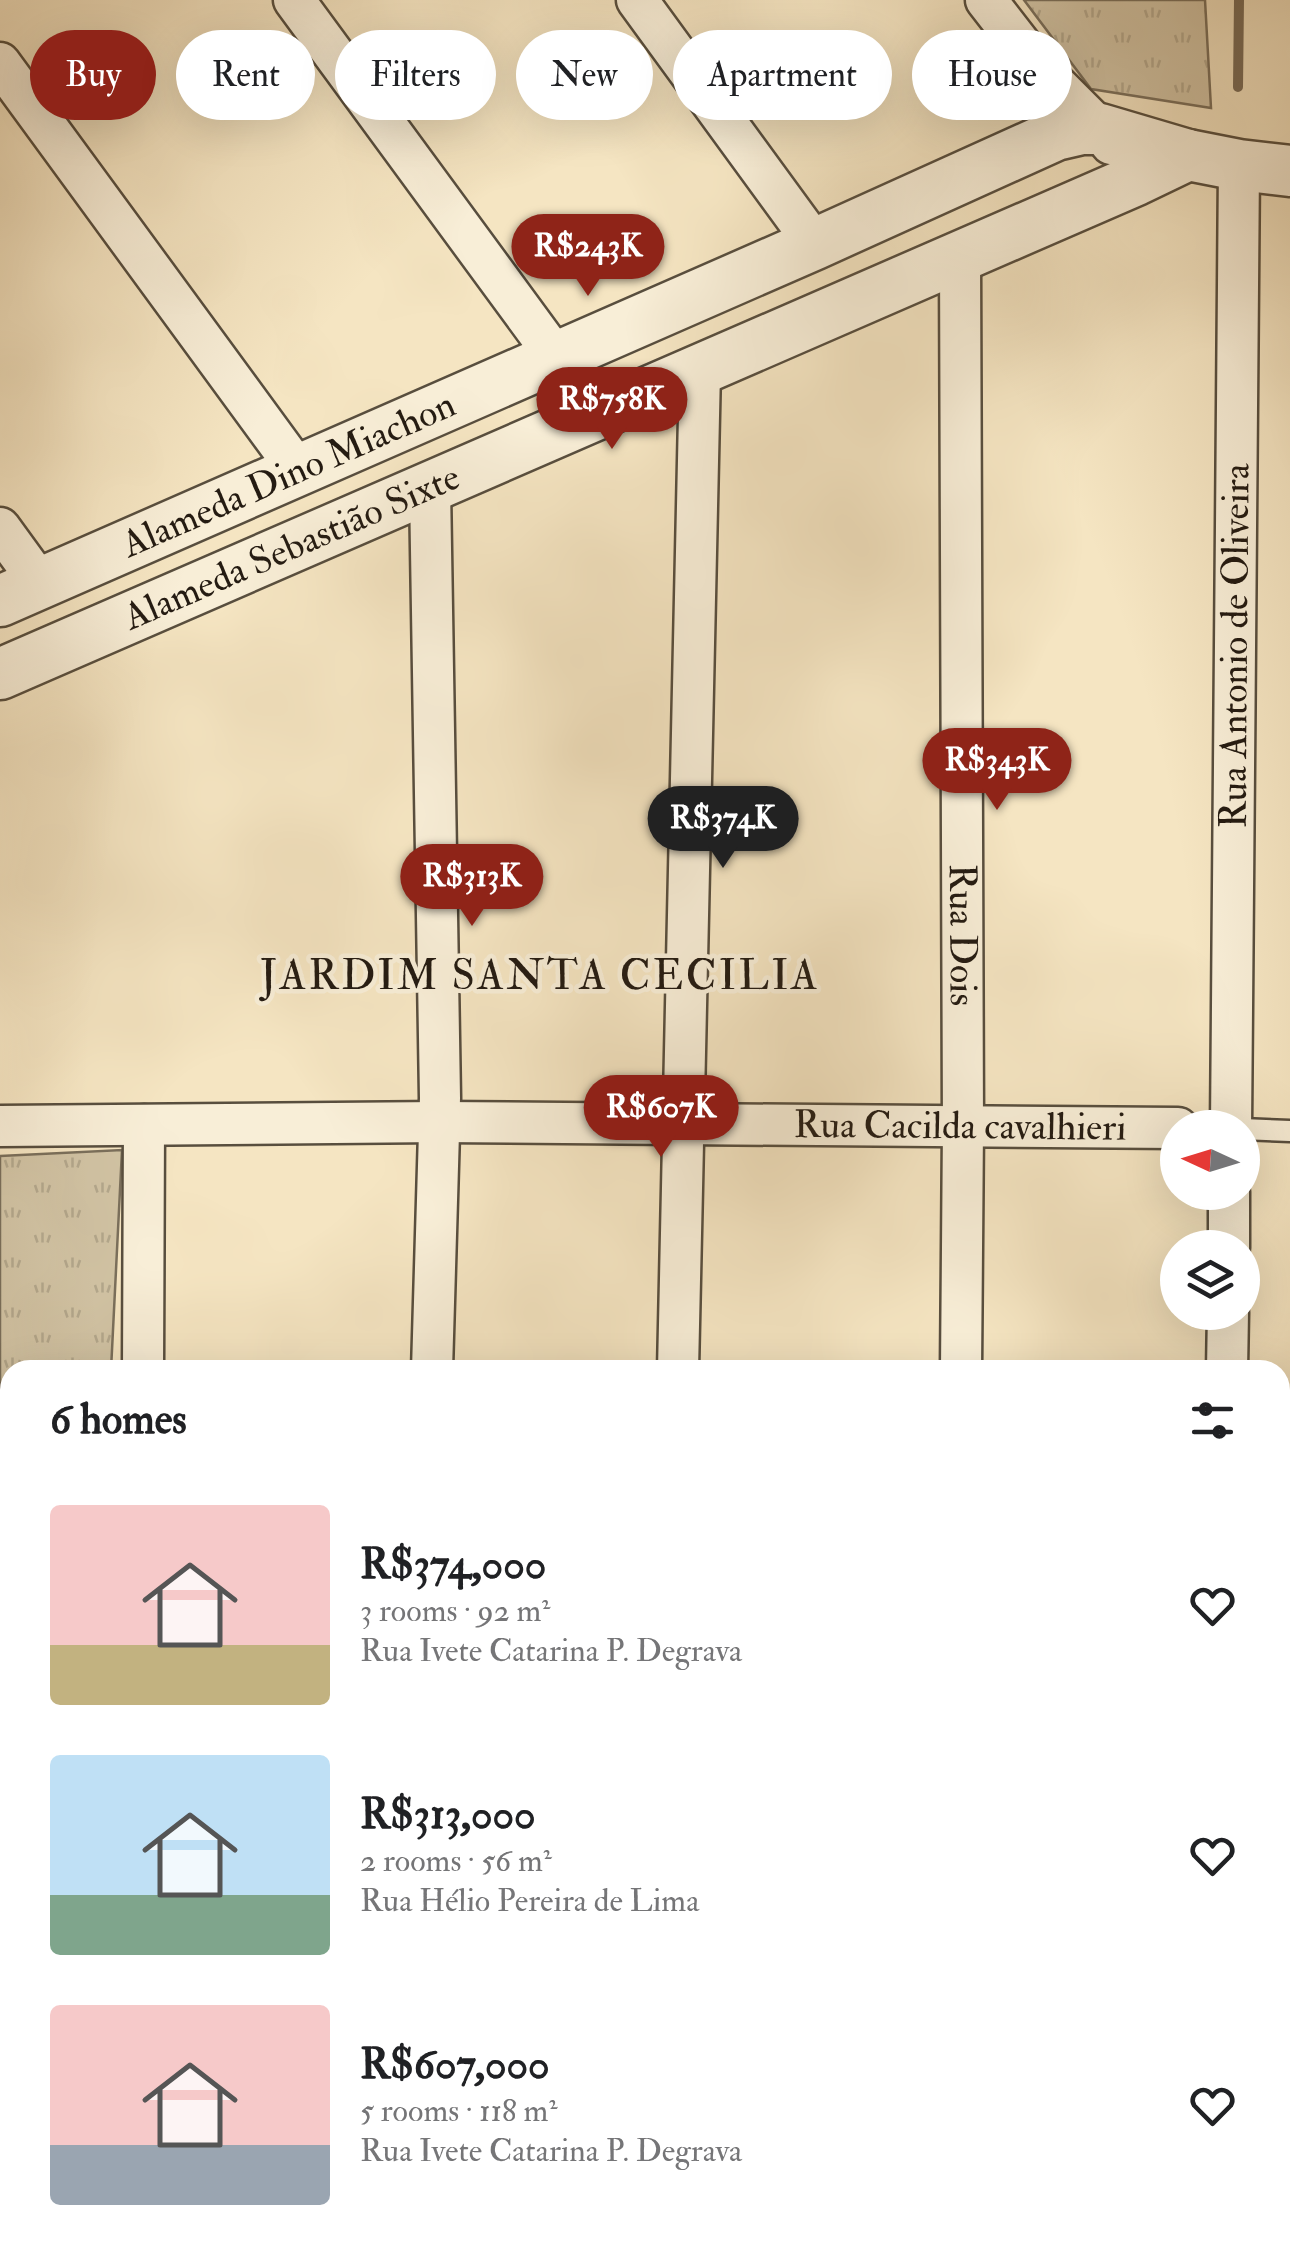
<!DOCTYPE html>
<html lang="en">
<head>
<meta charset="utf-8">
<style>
  :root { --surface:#fff; --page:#f2f2f2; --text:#202124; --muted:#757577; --accent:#8f2418 }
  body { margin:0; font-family:"IM FELL Double Pica",serif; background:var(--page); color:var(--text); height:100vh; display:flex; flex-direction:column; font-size:38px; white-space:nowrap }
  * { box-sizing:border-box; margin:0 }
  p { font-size:32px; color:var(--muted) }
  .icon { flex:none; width:55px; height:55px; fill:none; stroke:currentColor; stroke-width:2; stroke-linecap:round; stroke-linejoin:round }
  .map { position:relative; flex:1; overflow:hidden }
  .details { position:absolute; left:0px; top:1360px; width:1290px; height:892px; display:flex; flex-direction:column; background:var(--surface); border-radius:30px 30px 0 0; box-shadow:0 10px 40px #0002 }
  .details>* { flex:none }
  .hud { position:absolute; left:30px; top:30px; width:1230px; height:90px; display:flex; gap:20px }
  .needle { width:65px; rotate:274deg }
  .tools { position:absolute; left:1160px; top:1110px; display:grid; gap:20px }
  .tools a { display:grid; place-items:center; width:100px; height:100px; border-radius:50%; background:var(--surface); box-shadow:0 10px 40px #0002; font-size:50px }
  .price { position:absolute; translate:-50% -85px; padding:0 22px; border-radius:35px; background:var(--accent); color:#fff; font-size:32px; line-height:65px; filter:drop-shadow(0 2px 5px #0008) }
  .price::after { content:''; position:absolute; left:50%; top:60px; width:30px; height:22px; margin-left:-15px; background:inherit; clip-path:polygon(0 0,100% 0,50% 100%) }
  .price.on { background:#222; color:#fff }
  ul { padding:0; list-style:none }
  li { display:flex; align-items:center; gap:30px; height:250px; padding:0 50px }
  li span { display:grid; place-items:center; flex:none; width:280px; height:200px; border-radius:10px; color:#555 }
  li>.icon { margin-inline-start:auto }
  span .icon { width:120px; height:120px; fill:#fffc; stroke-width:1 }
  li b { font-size:42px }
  h2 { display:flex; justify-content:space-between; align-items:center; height:120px; padding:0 50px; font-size:42px }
  .pill { padding:0 35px; border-radius:45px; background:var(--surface); box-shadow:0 10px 40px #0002; font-size:35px; line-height:90px }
  .pill.on { background:var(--accent); color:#fff }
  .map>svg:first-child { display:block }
</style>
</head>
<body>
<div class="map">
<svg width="1290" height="2252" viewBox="0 0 1290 2252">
  <defs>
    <pattern id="grass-tufts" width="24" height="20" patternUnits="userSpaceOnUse" patternTransform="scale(2.5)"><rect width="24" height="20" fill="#d1c3a4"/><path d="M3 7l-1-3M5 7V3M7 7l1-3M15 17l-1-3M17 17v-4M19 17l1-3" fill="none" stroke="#b3a78c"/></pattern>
  </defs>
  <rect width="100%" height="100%" fill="#f5e5c2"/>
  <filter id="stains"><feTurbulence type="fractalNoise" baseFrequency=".002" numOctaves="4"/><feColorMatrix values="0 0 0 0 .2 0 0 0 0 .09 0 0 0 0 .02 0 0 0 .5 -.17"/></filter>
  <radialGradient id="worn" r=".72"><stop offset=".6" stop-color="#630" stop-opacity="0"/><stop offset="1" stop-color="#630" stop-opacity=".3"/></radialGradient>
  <g fill="url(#grass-tufts)" stroke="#7a6f5b" stroke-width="2.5">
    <polygon points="1024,0 1205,0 1211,108 1091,89"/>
    <polygon points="122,1150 111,1370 10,1370 10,1685 0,1675 0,1156"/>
    <polygon points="252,2243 919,2242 919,2252 263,2252"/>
  </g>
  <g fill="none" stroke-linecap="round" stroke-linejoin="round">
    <polyline stroke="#776b58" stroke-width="10" points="1238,87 1239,0"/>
    <g stroke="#584e3e" stroke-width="25">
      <polyline id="service" points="1242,1129 1290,1131"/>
    </g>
    <g stroke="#584e3e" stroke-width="45">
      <g id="minor">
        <polyline points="294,0 556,357"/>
        <polyline points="637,0 815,244"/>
        <polyline points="986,0 1038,67 1100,129 1111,144"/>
        <polyline points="0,63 298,470"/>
        <path id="s1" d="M960 257 963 1127 961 1370"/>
        <polyline points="430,488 440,1098 432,1370"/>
        <polyline points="0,528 40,583"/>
        <path id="s2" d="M0 1126 440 1122 1178 1128"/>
        <path id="s3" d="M1231 1128 1239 165"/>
        <polyline points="1229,1248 1229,1192"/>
        <polyline points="143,1370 144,1125"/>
        <polyline points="678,1370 700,370"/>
        <polyline points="1227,1370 1228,1312"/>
        <polyline points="0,1713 10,1725"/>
        <polyline points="0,1973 10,1968"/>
        <polyline points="0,2054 10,2063"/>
        <polyline points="209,2242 220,2252"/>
        <polyline points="1220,2242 1220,2252"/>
        <polyline points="954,2252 954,2242"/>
      </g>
    </g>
    <g stroke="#584e3e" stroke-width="55">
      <g id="tertiary">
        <path id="s4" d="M0 601 815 244 1056 135 1082 129H1100L1188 155 1239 165 1290 171"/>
        <path id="s5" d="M0 674 1136 180 1188 155"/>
      </g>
    </g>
    <polyline stroke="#241b12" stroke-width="6" stroke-dasharray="8 5" stroke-linecap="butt" points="1280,1978 1290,1978"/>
    <use href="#service" stroke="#f8eed7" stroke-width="20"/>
    <use href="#minor" stroke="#f8eed7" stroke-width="40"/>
    <use href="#tertiary" stroke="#f8eed7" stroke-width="50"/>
  </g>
  <g text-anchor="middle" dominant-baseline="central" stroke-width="9" stroke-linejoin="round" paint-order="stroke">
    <g font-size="38" fill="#241b12" stroke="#f8eed7">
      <text stroke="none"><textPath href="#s4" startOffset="315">Alameda Dino Miachon</textPath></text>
      <text stroke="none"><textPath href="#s5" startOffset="318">Alameda Sebastião Sixte</textPath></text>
      <text stroke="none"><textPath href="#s3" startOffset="482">Rua Antonio de Oliveira</textPath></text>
      <text stroke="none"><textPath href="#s1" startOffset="678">Rua Dois</textPath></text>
      <text stroke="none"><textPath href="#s2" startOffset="960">Rua Cacilda cavalhieri</textPath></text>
    </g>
    <g font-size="42" letter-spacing="2.5" fill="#241b12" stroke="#f8eed7">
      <text x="540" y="976">JARDIM SANTA CECILIA</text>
    </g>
  </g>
  <rect width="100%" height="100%" filter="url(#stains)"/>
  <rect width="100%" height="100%" fill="url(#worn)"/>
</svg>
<div class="tools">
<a><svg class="needle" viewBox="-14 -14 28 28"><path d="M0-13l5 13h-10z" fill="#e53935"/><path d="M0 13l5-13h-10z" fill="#757577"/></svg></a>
<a><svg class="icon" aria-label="layers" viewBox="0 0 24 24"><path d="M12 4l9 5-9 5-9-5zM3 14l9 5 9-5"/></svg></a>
</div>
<b class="price" style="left:588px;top:299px">R$243K</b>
<b class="price" style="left:612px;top:452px">R$758K</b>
<b class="price" style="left:997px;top:813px">R$343K</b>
<b class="price on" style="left:723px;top:871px">R$374K</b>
<b class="price" style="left:472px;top:929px">R$313K</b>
<b class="price" style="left:661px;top:1160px">R$607K</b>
<div class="hud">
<a class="pill on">Buy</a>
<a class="pill">Rent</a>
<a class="pill">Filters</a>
<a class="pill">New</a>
<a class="pill">Apartment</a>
<a class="pill">House</a>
</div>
<section class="details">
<h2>6 homes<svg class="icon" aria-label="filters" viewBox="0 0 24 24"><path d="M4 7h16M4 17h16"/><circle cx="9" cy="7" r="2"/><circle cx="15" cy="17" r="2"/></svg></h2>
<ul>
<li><span style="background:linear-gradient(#f6c9c9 70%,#c2b280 0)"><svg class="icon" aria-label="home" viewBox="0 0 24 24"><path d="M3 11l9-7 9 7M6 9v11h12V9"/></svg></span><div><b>R$374,000</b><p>3 rooms · 92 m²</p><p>Rua Ivete Catarina P. Degrava</p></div><svg class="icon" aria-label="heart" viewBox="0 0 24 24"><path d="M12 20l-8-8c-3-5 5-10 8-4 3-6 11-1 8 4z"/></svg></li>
<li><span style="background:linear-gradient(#bfe0f5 70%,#7fa58c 0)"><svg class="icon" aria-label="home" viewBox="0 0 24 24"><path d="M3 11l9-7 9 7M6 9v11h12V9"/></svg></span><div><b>R$313,000</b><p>2 rooms · 56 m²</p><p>Rua Hélio Pereira de Lima</p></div><svg class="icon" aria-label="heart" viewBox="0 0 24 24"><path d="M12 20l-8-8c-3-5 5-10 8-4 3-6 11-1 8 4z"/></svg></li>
<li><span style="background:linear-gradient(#f6c9c9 70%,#9aa5b1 0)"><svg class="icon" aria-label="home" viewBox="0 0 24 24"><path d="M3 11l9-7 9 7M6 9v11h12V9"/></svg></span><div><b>R$607,000</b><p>5 rooms · 118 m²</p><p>Rua Ivete Catarina P. Degrava</p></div><svg class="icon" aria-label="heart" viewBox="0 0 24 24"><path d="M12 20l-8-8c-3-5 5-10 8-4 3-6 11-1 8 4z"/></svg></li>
</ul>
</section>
</div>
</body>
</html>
